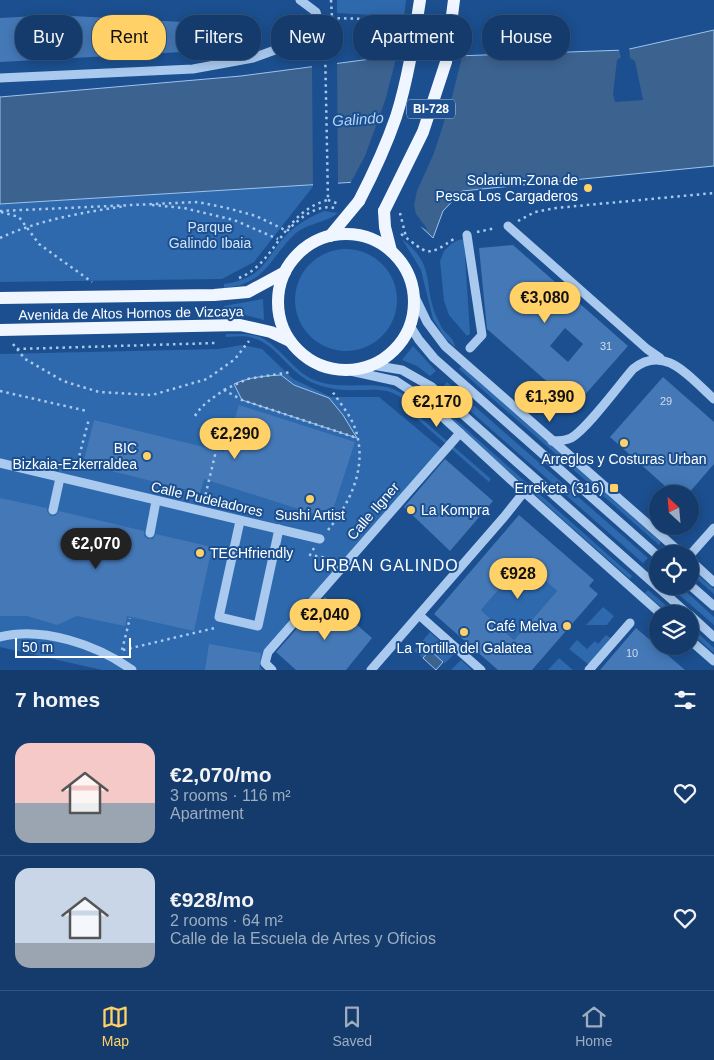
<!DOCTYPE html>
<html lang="en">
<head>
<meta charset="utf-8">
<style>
  :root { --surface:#143b6b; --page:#214673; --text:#f1f3f6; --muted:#9dadc1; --line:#33557e; --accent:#ffd166 }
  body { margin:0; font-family:Helvetica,sans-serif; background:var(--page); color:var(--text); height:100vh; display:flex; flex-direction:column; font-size:19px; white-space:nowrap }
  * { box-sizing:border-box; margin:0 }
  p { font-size:16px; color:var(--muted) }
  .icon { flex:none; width:28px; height:28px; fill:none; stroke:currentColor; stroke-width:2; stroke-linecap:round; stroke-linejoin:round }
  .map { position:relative; height:670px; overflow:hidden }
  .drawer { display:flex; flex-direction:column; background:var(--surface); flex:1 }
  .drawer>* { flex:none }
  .top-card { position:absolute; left:15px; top:15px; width:685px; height:45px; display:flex; gap:10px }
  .needle { width:32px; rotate:334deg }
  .fabs { position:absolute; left:649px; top:485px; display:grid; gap:10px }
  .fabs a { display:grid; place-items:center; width:50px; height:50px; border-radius:50%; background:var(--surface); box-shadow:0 2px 12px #0003,0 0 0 1px var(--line); font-size:25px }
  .scale { position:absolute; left:15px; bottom:12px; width:116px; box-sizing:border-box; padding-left:5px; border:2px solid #fff; border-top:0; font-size:14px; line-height:18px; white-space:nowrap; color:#fff; -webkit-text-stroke:4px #1b4f8f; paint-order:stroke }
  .price { position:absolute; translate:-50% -42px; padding:0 11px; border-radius:18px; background:var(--accent); color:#111; font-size:16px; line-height:32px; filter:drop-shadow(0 1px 2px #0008) }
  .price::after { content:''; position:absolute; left:50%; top:30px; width:15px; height:11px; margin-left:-8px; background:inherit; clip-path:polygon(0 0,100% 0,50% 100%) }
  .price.on { background:#222; color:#fff }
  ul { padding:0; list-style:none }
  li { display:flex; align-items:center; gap:15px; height:125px; padding:0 15px }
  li+li { border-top:1px solid var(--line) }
  li span { display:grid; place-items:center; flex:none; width:140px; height:100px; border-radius:15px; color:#555 }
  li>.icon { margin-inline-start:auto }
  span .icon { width:60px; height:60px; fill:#fffc; stroke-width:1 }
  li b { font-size:21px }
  h2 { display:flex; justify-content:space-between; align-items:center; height:60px; padding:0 15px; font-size:21px }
  .chip { padding:0 18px; border-radius:20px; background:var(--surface); box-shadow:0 2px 12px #0003,0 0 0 1px var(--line); font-size:18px; line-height:45px }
  .chip.on { background:var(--accent); color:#111 }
  .dock { display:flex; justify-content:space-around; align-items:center; height:70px; border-top:1px solid var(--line); background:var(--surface); font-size:14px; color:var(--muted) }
  .dock a { display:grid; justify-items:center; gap:2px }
  .dock .on { color:var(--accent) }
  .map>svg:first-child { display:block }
</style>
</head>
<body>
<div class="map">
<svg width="714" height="670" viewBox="0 0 714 670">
  <rect width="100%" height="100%" fill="#1b4f8f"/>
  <g fill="#2e69ad">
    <polygon points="337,0 406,0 404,17 337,13"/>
    <polygon points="315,184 254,262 222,279 0,282 0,204"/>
    <path d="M324 211 338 213C326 223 308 223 296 233 277 249 268 276 243 284 237 287 230 287 224 288V284C235 282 246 280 256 272 266 264 272 252 280 242 292 227 307 218 324 211Z"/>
    <path d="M402 239C437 266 422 284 437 318 439 321 440 325 442 328 447 335 454 338 455 347L445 338 433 319 421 270Z"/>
    <polygon points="464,239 470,334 467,336 449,315 444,301 440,261 444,251 451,244 458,240"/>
    <circle cx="346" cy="300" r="51"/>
    <polygon points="263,299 264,320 245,315 224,317 224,306"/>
    <path d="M226 334C237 334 249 333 260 337 281 347 292 370 314 380 339 390 363 382 387 387 395 389 403 394 410 399L408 402C402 398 395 393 387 391 377 389 367 390 356 390 342 391 324 388 311 382 289 372 277 345 253 338 244 335 235 337 226 337Z"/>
    <polygon points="242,345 262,349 293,379 331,397 379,397 444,451 268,652 260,666 263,670 102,670 0,647 0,354 219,349"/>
    <polygon points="413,346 436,371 430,376 417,366 402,360"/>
    <polygon points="461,366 661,542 659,545 459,369"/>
    <polygon points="447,382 648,558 643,563 443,387"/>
    <polygon points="432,399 632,576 630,579 429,401"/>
    <polygon points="417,415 491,479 489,482 415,417"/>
    <polygon points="523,562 557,591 514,640 481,610"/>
    <polygon points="690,568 714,589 714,594 690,573"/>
    <polygon points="669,586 680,586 714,617 714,625"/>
    <polygon points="648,590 676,614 669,614 645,593"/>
    <polygon points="603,607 614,616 607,625 586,625"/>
    <polygon points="690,626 714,648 714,653 690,632"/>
    <polygon points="430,632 454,654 445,663 430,650 423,658 414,651"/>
    <polygon points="606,635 612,639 589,665 569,649 577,640 587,649 595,641 598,644"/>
    <polygon points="559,658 573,670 548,670"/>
    <polygon points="461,660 472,670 451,670"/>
  </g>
  <g fill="#3c6290" stroke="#9cc4f0">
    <polygon points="714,30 714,166 462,191 443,211 433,238 373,181 0,204 0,97 241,76 371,59 625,50"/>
    <path d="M281 375 294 385 329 398 343 415 357 438 242 400 234 384C250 377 264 376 281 375Z"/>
    <polygon points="430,650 443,662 436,670 423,658"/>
  </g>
  <g fill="#1b4f8f">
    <polygon points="629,46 630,58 635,61 643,100 615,102 613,94 617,60 621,57 618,47"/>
    <polygon points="463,53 452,97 434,153 417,191 414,205 416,214 428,230 416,225 372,183 350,184 365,156 385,101 397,55"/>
    <polygon points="337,61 338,185 313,187 312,64"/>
  </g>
  <g fill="#4478b7" fill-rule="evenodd">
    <polygon points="54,15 258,26 258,48 0,62 0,18"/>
    <path d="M513 245 628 346 575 406 487 329 479 248ZM565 328 583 344 568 362 550 346Z"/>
    <polygon points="663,377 714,422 714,464 688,494 674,494 610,437"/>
    <polygon points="239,405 355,442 330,519 204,479 200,493 83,464 94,420 224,452"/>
    <polygon points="445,459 493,501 450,551 404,507"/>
    <polygon points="0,498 47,508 47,512 51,516 55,516 59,511 144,531 144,536 148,539 153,539 156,534 212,547 194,631 127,616 125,626 77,616 57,625 27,616 0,616"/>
    <path d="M519 515 594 580 589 586 598 594 532 670H498L434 614ZM523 562 557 591 514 640 481 610Z"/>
    <polygon points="325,597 372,638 346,670 296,670 276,652"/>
    <polygon points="636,628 685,670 600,670"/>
    <polygon points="209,644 261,653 259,670 205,670"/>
  </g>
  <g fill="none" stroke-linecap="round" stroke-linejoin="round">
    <g stroke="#a9c9ee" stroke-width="2.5" stroke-dasharray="2.5 4" stroke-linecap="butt">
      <polyline points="331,0 332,17"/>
      <polyline points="331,18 402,20"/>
      <polyline points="328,200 339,204"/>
      <polyline points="152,205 184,208 234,220 278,239"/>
      <path d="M0 211 198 202 227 208 256 216 287 231C300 218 316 204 335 208"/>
      <polyline points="1,212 19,217 39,244 92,282"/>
      <polyline points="400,213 406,237"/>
      <polyline points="518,221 535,212 556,208 714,193"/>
      <polyline points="477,232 496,228"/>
      <path d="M401 234C428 253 425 259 455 238"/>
      <path d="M0 238C38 220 85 212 126 206"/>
      <path d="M239 278C277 263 282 212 328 200L325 45"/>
      <polyline points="13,344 25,359 63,381 99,392 152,395 207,379 235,359 249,341"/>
      <polyline points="17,349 216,343"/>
      <polyline points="224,390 247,379 291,372"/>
      <polyline points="0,391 87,411"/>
      <path d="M195 416C202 404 213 398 224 390L242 400 357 438"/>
      <polyline points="76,468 89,419"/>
      <polyline points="204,501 216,451"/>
      <path d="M328 530C351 502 367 467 356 431 352 417 340 403 332 391"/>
      <polyline points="314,548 310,555 334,559"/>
      <polyline points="122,650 130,618"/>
      <polyline points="123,650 215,628"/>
    </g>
    <g stroke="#a9c9ee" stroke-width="9">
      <polyline points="0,78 193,69 253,58 322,33 316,12 300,0"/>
      <polyline points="508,226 647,349 660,358"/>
      <polyline points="467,235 482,335 470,348"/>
      <polyline points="414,295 427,322 445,346 682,554"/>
      <polyline points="410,326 419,340 434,358 658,556"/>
      <polyline points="372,365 402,370 432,387 688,614"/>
      <polyline points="346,370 396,381 422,398 524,492 661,614"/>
      <path d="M552 441C559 441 565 441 571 438 587 429 619 385 633 369 665 343 690 378 714 399"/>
      <polyline points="0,463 320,539"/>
      <polyline points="53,510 60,478"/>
      <polyline points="240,521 219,617 258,626 279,529"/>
      <polyline points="150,533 156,501"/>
      <polyline points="690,555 714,528"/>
      <polyline points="690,560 714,582"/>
      <polyline points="690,585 714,606"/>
      <polyline points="419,615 481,670"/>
      <polyline points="690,615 714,637"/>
      <path d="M0 637C42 626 98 645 132 670"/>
      <polyline points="690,640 714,661"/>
      <polyline points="272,670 265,663 268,652 460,433"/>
      <polyline points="371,670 504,517 524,492"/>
      <polyline points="589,670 630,623"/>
    </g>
    <g stroke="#f0f6ff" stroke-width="12">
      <polyline points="384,211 385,227 391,251"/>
      <circle cx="346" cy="302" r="68"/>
      <polyline points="330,236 359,201"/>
      <polyline points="0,298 214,295 248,292 285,272"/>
      <polyline points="0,330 240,325 271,332 290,341"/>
    </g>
    <g stroke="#f0f6ff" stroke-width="12">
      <path d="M359 201C373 174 386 146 396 117 408 79 414 39 420 0"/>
      <polyline points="384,211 423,132 446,62 454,0"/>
    </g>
  </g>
  <g fill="#ffd166" stroke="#1b4f8f" stroke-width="2">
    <circle cx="588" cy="188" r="5"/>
    <circle cx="624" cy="443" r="5"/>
    <circle cx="147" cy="456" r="5"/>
    <rect x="609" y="483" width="10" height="10" rx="2.5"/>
    <circle cx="310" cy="499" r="5"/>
    <circle cx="411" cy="510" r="5"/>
    <circle cx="200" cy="553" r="5"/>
    <circle cx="567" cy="626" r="5"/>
    <circle cx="464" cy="632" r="5"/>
  </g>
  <g text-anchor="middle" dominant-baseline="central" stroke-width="4" stroke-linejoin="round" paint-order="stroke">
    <g font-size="11" fill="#d0dded">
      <text x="606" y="346">31</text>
      <text x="666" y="401">29</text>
      <text x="632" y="653">10</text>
    </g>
    <rect fill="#1b4f8f" stroke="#bbcadd" stroke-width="1" x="407" y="99.5" width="48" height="19" rx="4"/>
    <g font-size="12" font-weight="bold" fill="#fff">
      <text x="431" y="109">BI-728</text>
    </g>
    <g font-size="14" fill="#fff" stroke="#1b4f8f" text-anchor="end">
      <text x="578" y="180">Solarium-Zona de<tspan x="578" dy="16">Pesca Los Cargaderos</tspan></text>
      <text x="137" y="448">BIC<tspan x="137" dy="16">Bizkaia-Ezkerraldea</tspan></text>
      <text x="624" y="459" text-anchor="middle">Arreglos y Costuras Urban</text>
      <text x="604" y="488">Erreketa (316)</text>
      <text x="421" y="510" text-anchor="start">La Kompra</text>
      <text x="310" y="515" text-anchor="middle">Sushi Artist</text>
      <text x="210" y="553" text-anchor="start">TECHfriendly</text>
      <text x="557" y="626">Café Melva</text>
      <text x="464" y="648" text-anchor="middle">La Tortilla del Galatea</text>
    </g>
    <g font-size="14" fill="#cfe3fa" stroke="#1b4f8f">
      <text x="210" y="227">Parque<tspan x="210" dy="16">Galindo Ibaia</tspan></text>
    </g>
    <g font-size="14" fill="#fff" stroke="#1b4f8f">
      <text transform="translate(131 313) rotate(-1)">Avenida de Altos Hornos de Vizcaya</text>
      <text transform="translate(207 499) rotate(13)">Calle Pudeladores</text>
      <text transform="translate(373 511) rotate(-49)">Calle Ilgner</text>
    </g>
    <g font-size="15" font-style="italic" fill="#b5d3f5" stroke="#1b4f8f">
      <text transform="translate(358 119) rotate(-4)">Galindo</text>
    </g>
    <g font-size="16" letter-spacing="1" fill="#fff" stroke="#1b4f8f">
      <text x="386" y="565">URBAN GALINDO</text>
    </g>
  </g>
</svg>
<div class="fabs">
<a><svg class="needle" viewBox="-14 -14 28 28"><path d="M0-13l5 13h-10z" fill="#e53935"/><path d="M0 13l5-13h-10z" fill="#9dadc1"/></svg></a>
<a><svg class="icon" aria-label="locate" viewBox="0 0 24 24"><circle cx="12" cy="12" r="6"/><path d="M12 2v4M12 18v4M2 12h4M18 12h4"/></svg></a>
<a><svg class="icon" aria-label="layers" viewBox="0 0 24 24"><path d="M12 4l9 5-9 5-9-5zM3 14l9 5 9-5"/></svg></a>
</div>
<div class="scale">50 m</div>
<b class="price" style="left:545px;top:324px">€3,080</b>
<b class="price" style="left:550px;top:423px">€1,390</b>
<b class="price" style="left:437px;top:428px">€2,170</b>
<b class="price" style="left:235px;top:460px">€2,290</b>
<b class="price on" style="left:96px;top:570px">€2,070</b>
<b class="price" style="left:518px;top:600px">€928</b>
<b class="price" style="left:325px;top:641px">€2,040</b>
<div class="top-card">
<a class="chip">Buy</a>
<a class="chip on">Rent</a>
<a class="chip">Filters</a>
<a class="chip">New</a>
<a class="chip">Apartment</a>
<a class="chip">House</a>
</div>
</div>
<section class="drawer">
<h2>7 homes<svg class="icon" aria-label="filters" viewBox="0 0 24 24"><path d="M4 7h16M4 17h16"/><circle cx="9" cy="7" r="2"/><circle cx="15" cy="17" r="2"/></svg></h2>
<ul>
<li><span style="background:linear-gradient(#f6c9c9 60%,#9aa5b1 0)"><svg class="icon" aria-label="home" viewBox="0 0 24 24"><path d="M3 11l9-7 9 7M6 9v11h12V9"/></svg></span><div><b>€2,070/mo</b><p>3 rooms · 116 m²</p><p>Apartment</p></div><svg class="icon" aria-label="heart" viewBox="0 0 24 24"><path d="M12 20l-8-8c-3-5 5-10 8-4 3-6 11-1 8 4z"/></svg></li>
<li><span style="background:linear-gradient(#c9d6e8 75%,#9aa5b1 0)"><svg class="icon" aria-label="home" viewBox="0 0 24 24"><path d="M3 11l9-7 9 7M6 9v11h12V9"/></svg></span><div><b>€928/mo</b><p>2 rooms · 64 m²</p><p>Calle de la Escuela de Artes y Oficios</p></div><svg class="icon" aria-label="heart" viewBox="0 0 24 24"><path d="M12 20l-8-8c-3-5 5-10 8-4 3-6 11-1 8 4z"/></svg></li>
</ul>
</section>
<nav class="dock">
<a class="on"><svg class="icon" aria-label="map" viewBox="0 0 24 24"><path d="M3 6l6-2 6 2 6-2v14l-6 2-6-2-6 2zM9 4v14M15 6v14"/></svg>Map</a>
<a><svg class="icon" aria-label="saved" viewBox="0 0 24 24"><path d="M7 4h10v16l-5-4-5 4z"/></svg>Saved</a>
<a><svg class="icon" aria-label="home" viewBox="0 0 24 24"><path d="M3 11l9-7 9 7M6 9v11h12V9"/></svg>Home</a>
</nav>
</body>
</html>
